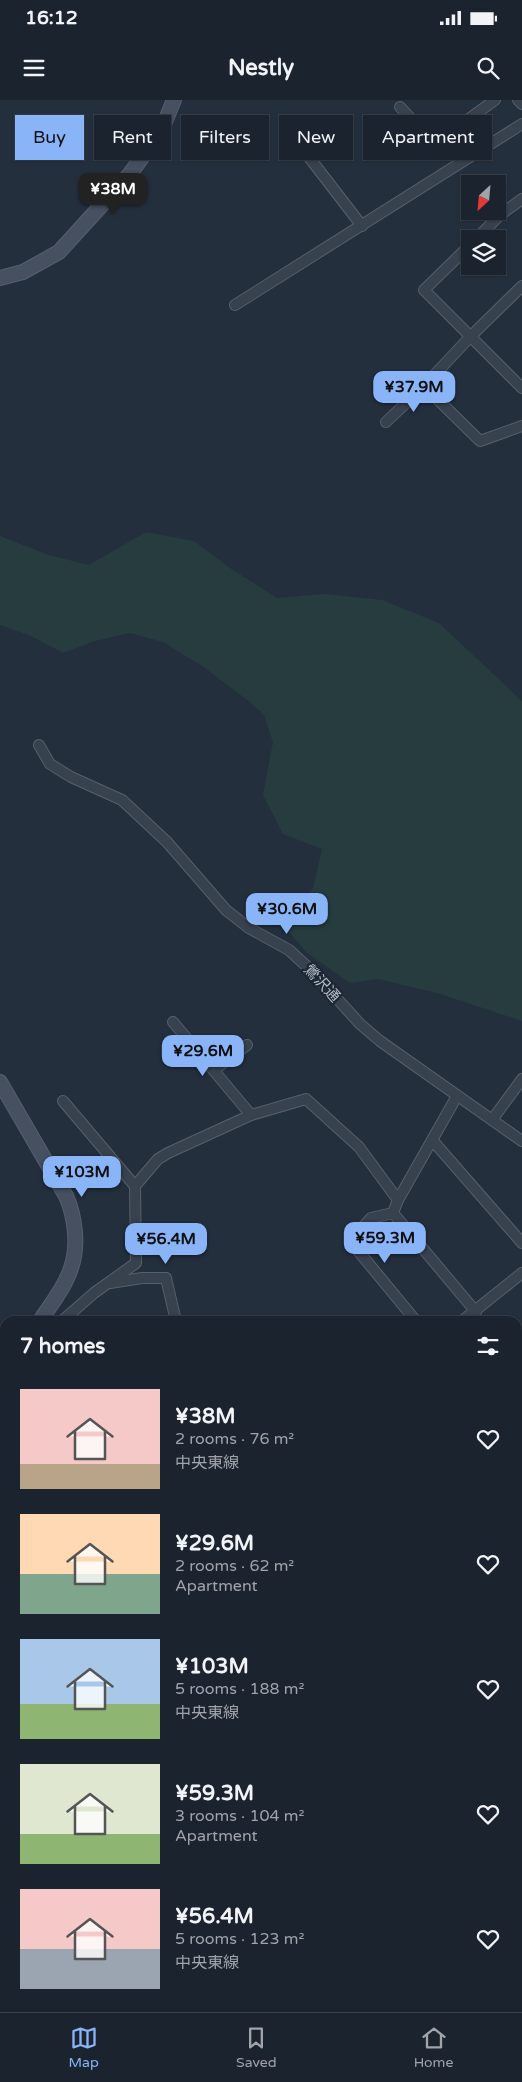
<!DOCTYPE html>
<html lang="en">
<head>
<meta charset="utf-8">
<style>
  :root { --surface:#1b232e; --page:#242b36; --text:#f1f3f6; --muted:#a0a4aa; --line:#39404a; --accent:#8ab4f8 }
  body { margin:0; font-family:"Varela Round","Noto Sans JP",sans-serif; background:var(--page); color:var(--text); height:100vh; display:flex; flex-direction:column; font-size:19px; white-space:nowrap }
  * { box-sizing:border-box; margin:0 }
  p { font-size:16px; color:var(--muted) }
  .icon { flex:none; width:28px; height:28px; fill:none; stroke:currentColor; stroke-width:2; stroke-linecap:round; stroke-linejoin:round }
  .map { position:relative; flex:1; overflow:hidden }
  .details { position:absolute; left:0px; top:1216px; width:522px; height:696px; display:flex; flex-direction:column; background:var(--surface); border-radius:15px 15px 0 0; box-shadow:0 1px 4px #0004,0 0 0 1px var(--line) }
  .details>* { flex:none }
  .top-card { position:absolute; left:15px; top:15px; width:492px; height:45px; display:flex; gap:10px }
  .needle { width:32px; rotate:206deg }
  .buttons { position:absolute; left:461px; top:75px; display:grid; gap:10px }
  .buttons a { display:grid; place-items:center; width:45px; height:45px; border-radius:0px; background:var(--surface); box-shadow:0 1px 4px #0004,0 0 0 1px var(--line); font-size:25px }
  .price { position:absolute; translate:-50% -42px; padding:0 11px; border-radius:10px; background:var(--accent); color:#111; font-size:16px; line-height:32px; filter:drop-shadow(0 1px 2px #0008) }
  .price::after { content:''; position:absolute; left:50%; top:30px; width:15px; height:11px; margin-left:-8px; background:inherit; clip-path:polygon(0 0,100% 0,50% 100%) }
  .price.selected { background:#222; color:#fff }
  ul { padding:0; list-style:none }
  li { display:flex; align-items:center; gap:15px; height:125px; padding:0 20px }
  li span { display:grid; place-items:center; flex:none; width:140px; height:100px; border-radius:0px; color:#555 }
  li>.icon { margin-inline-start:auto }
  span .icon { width:60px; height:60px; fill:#fffc; stroke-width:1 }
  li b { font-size:21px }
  h2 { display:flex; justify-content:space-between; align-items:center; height:60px; padding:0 20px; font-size:21px }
  .chip { padding:0 18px; border-radius:0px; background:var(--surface); box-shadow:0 1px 4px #0004,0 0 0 1px var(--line); font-size:18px; line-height:45px }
  .chip.selected { background:var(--accent); color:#111 }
  .status { display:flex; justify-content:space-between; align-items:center; height:35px; padding:0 25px; background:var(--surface); direction:ltr }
  .status svg { height:14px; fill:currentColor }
  header { display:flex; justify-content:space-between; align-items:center; height:65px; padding:0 20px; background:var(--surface); font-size:22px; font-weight:700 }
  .dock { display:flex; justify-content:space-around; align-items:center; height:70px; border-top:1px solid var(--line); background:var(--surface); font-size:14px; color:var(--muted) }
  .dock a { display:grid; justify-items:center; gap:2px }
  .dock .selected { color:var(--accent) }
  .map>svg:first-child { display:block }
</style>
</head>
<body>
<div class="status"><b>16:12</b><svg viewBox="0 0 49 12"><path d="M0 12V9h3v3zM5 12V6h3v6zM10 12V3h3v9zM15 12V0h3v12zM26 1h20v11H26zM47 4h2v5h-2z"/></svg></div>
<header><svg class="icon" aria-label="menu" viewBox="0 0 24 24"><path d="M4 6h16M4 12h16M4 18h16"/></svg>Nestly<svg class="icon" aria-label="search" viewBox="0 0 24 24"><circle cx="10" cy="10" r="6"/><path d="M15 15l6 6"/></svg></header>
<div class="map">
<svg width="522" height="1912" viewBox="0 0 522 1912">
  <rect width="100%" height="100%" fill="#242f3e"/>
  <g fill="#263c3f">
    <polygon points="146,432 194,441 230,468 277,498 325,494 382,500 439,523 522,601 522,921 437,893 378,879 350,883 307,853 282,824 313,788 322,749 283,734 263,695 273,642 264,615 251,603 205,568 163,542 130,533 95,541 63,553 31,536 0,525 0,436 49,455 89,465"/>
    <polygon points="338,1908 447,1908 449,1912 340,1912"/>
  </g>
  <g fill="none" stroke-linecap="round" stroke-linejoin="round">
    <g stroke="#565f6c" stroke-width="12">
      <g id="street">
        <polyline points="518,0 522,4"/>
        <polyline points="400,7 434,44 495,0"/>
        <polyline points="336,21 305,52 362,126"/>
        <polyline points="476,139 500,115 522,99"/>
        <polyline points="470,145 424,190 522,288"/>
        <polyline points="522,186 470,237 424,286 480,341 522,326"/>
        <polyline points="235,205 522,24"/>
        <polyline points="386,322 424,286"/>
        <polyline points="39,645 50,664 71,677 122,700 167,742 226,810 249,828 289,850 313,872 360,924 380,941 522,1041"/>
        <polyline points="173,922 251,1015"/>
        <polyline points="214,970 247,945"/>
        <polyline points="457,996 398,1100 393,1113 476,1212"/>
        <polyline points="492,1020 522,979"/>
        <polyline points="433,1041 522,1143"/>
        <polyline points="135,1086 158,1059 168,1053 251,1015 306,999 359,1047 398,1100"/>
        <polyline points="393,1113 371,1118 350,1141 416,1221"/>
        <polyline points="110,1183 142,1178 166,1178 176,1221"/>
        <polyline points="62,1221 94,1193 136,1163 135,1086 63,1001"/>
        <polyline points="462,1221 522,1173"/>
        <polyline points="518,1320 522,1316"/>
        <polyline points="518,1408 522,1405"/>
        <polyline points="518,1519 522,1525"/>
        <polyline points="518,1607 522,1608"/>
        <polyline points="518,1650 522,1647"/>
        <polyline points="0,1713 5,1723"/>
        <polyline points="518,1746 522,1752"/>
        <polyline points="0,1847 5,1846"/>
        <polyline points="326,1908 329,1912"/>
        <polyline points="453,1908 457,1912"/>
        <polyline points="63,1911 68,1908"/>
      </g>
    </g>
    <g stroke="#565f6c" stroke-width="16">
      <g id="secondary">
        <polyline points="0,178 23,172 59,152 130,74 162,29 174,0"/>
        <path d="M0 982 66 1096C75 1116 79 1146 71 1168 65 1187 51 1204 40 1221"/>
        <polyline points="0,1281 5,1275"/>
      </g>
    </g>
    <use href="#street" stroke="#38414e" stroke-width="10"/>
    <use href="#secondary" stroke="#465061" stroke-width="14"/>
  </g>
  <g text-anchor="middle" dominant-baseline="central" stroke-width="4.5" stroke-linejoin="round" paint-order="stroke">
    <g font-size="15" fill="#b4bcc9" stroke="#1d2633">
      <text transform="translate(322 883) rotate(47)">鶯沢通</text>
    </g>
  </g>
</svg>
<div class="buttons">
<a><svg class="needle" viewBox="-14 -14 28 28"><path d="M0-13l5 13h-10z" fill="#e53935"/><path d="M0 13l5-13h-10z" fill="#a0a4aa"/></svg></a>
<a><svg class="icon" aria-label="layers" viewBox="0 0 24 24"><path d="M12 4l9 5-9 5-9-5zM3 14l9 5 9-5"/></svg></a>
</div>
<b class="price selected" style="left:113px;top:115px">¥38M</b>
<b class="price" style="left:414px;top:313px">¥37.9M</b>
<b class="price" style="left:287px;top:835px">¥30.6M</b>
<b class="price" style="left:203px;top:977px">¥29.6M</b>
<b class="price" style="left:82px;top:1098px">¥103M</b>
<b class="price" style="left:385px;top:1164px">¥59.3M</b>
<b class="price" style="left:166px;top:1165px">¥56.4M</b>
<div class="top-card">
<a class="chip selected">Buy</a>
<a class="chip">Rent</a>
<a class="chip">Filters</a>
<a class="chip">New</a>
<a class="chip">Apartment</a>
</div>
<section class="details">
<h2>7 homes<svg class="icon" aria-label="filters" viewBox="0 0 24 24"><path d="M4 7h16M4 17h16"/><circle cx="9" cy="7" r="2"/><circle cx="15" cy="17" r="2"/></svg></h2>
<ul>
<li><span style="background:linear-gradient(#f6c9c9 75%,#b9a48a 0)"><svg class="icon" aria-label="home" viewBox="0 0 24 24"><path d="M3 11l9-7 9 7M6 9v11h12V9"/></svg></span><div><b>¥38M</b><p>2 rooms · 76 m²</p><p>中央東線</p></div><svg class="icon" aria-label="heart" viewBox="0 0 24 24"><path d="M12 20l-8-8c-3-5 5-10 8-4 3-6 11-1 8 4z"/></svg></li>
<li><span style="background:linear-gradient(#ffd9b3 60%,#7fa58c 0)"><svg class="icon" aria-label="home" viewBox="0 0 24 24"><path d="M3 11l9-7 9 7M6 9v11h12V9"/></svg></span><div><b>¥29.6M</b><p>2 rooms · 62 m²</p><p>Apartment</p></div><svg class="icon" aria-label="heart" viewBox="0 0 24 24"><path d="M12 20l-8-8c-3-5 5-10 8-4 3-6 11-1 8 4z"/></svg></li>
<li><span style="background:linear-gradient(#a9c7e8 65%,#8fb573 0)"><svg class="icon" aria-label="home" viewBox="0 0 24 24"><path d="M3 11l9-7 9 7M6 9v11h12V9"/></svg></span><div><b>¥103M</b><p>5 rooms · 188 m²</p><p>中央東線</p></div><svg class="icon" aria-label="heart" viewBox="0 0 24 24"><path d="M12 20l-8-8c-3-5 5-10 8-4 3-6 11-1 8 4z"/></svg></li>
<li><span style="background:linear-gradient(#dfe7d0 70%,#8fb573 0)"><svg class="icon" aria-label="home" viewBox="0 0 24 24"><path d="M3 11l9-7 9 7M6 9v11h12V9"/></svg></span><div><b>¥59.3M</b><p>3 rooms · 104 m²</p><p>Apartment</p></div><svg class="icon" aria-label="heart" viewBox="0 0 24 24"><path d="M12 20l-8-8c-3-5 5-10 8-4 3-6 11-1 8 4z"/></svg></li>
<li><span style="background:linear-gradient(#f6c9c9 60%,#9aa5b1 0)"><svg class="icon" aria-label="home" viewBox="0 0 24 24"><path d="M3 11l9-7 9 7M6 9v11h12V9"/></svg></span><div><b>¥56.4M</b><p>5 rooms · 123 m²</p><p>中央東線</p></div><svg class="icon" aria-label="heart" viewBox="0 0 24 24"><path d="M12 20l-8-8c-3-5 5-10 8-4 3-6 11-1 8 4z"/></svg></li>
</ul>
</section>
</div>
<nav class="dock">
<a class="selected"><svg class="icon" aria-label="map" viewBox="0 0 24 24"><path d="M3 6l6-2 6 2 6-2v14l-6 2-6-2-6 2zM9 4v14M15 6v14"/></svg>Map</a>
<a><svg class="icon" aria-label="saved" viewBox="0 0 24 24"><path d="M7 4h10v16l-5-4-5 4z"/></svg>Saved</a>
<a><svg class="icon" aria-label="home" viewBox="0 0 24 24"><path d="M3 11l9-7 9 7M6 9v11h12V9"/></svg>Home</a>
</nav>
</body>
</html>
